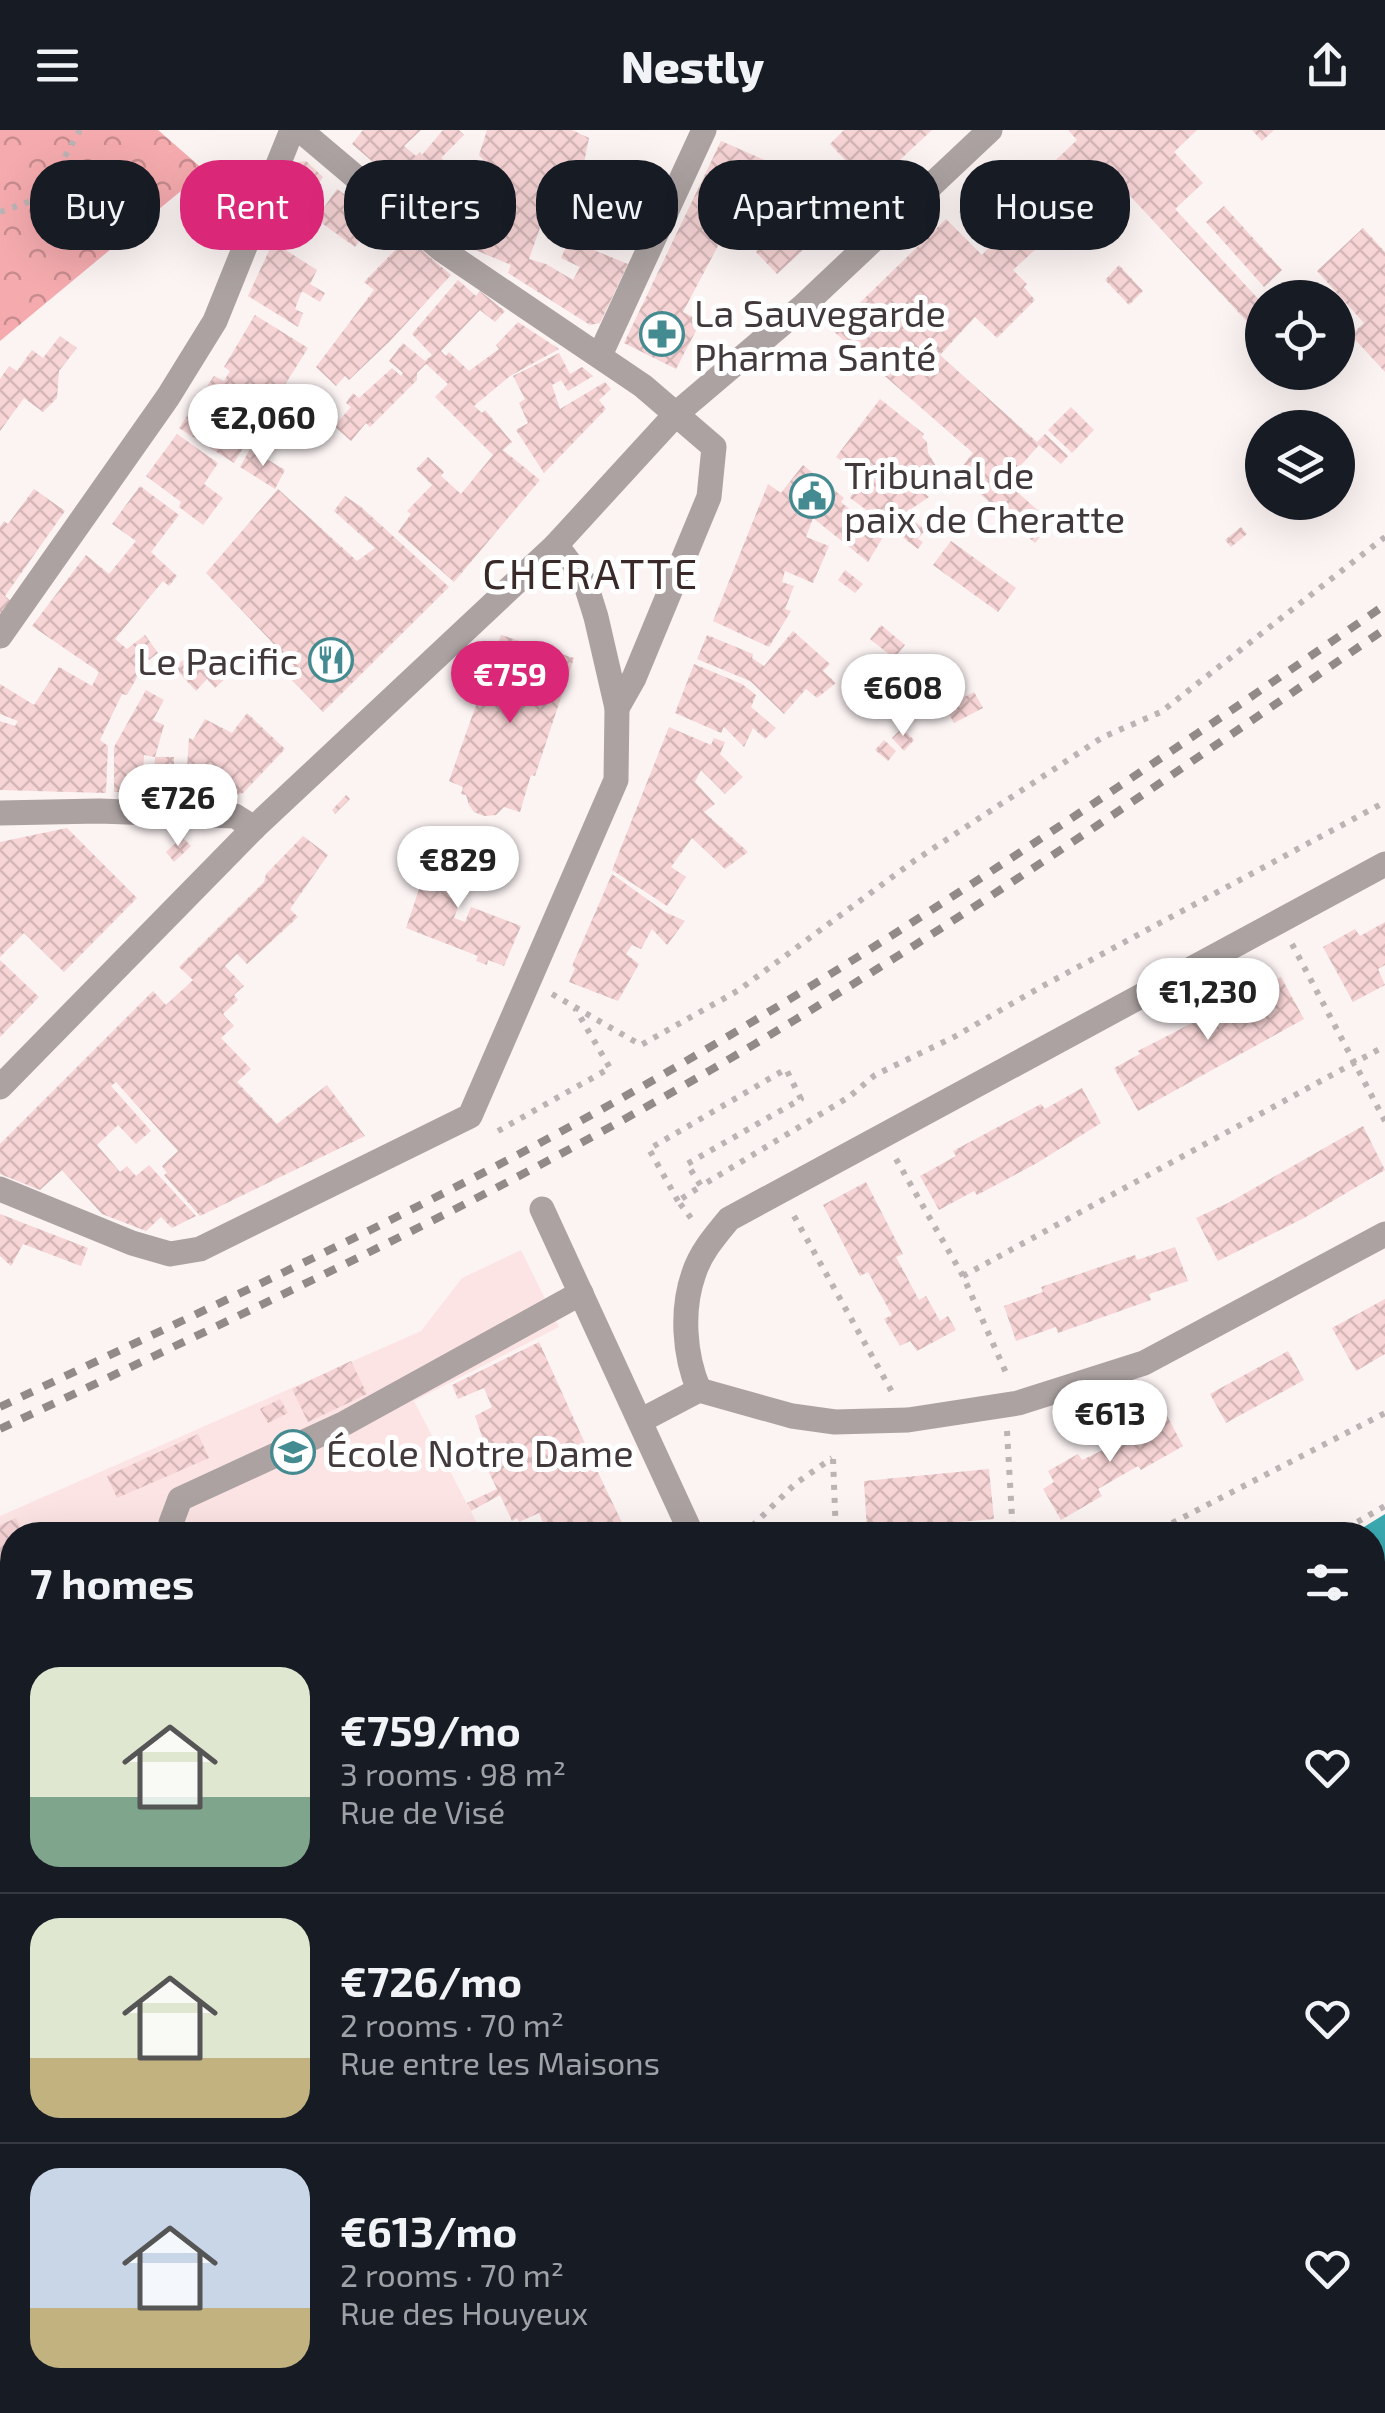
<!DOCTYPE html>
<html lang="en">
<head>
<meta charset="utf-8">
<style>
  :root { --surface:#171b24; --page:#242831; --text:#f1f3f6; --muted:#9ea1a6; --line:#363941; --accent:#db2777 }
  body { margin:0; font-family:"Exo 2",sans-serif; background:var(--page); color:var(--text); height:100vh; display:flex; flex-direction:column; font-size:38px; white-space:nowrap }
  * { box-sizing:border-box; margin:0 }
  p { font-size:32px; color:var(--muted) }
  .icon { flex:none; width:55px; height:55px; fill:none; stroke:currentColor; stroke-width:2; stroke-linecap:round; stroke-linejoin:round }
  .map { position:relative; flex:1; overflow:hidden }
  .sheet { position:absolute; left:0px; top:1392px; width:1385px; height:892px; display:flex; flex-direction:column; background:var(--surface); border-radius:40px 40px 0 0; box-shadow:0 10px 40px #0002 }
  .sheet>* { flex:none }
  .hud { position:absolute; left:30px; top:30px; width:1325px; height:90px; display:flex; gap:20px }
  .fabs { position:absolute; left:1245px; top:150px; display:grid; gap:20px }
  .fabs a { display:grid; place-items:center; width:110px; height:110px; border-radius:50%; background:var(--surface); box-shadow:0 10px 40px #0002; font-size:50px }
  .price { position:absolute; translate:-50% -85px; padding:0 22px; border-radius:35px; background:#fff; color:#222; font-size:32px; line-height:65px; filter:drop-shadow(0 2px 5px #0008) }
  .price::after { content:''; position:absolute; left:50%; top:60px; width:30px; height:22px; margin-left:-15px; background:inherit; clip-path:polygon(0 0,100% 0,50% 100%) }
  .price.active { background:var(--accent); color:#fff }
  ul { padding:0; list-style:none }
  li { display:flex; align-items:center; gap:30px; height:250px; padding:0 30px }
  li+li { border-top:2px solid var(--line) }
  li span { display:grid; place-items:center; flex:none; width:280px; height:200px; border-radius:30px; color:#555 }
  li>.icon { margin-inline-start:auto }
  span .icon { width:120px; height:120px; fill:#fffc; stroke-width:1 }
  li b { font-size:42px }
  h2 { display:flex; justify-content:space-between; align-items:center; height:120px; padding:0 30px; font-size:42px }
  .pill { padding:0 35px; border-radius:40px; background:var(--surface); box-shadow:0 10px 40px #0002; font-size:35px; line-height:90px }
  .pill.active { background:var(--accent); color:#fff }
  header { display:flex; justify-content:space-between; align-items:center; height:130px; padding:0 30px; background:var(--surface); font-size:45px; font-weight:800 }
  .map>svg:first-child { display:block }
</style>
</head>
<body>
<header><svg class="icon" aria-label="menu" viewBox="0 0 24 24"><path d="M4 6h16M4 12h16M4 18h16"/></svg>Nestly<svg class="icon" aria-label="share" viewBox="0 0 24 24"><path d="M12 15V3M7 8l5-5 5 5M5 13v7h14v-7"/></svg></header>
<div class="map">
<svg width="1385" height="2283" viewBox="0 0 1385 2283">
  <defs>
    <pattern id="forest-crowns" width="20" height="18" patternUnits="userSpaceOnUse" patternTransform="scale(2.5)"><rect width="20" height="18" fill="#f5abae"/><path d="M2 6a3 3 0 1 1 6 0M12 15a3 3 0 1 1 6 0" fill="none" stroke="#c88c8f"/></pattern>
    <pattern id="building-cross-hatch" width="8" height="8" patternUnits="userSpaceOnUse" patternTransform="scale(2.5)"><rect width="8" height="8" fill="#f7d4d5"/><path d="M0 0l8 8M0 8l8-8" fill="none" stroke="#d5b7b8"/></pattern>
  </defs>
  <rect width="100%" height="100%" fill="#fcf3f3"/>
  <polygon fill="#fde4e4" points="521,1120 559,1197 414,1271 483,1405 12,1405 12,1502 0,1498 0,1386 421,1201 462,1148"/>
  <g fill="url(#forest-crowns)">
    <polygon points="0,0 158,0 205,41 0,211"/>
    <polygon points="1385,1612 1385,1822 1373,1823 1373,1618"/>
    <polygon points="1385,1999 1385,2051 1373,2052 1373,2000"/>
  </g>
  <g fill="#3ba9b1">
    <polygon points="1385,1384 1385,1584 1373,1591 1372,1405 1351,1405"/>
    <polygon points="1385,2051 1385,2283 0,2283 0,2252 12,2248 12,2272 1372,2272 1373,2052"/>
  </g>
  <g fill="url(#building-cross-hatch)">
    <polygon points="363,0 421,0 404,16 416,26 420,22 422,25 443,0 459,0 464,5 441,28 455,39 445,52 465,72 484,72 493,40 479,25 487,0 572,0 589,8 581,47 562,36 529,129 546,134 573,150 580,137 561,128 569,110 628,134 600,193 590,195 508,143 511,135 473,119 482,97 460,82 447,101 409,73 422,56 432,63 444,52 433,39 409,63 352,14"/>
    <polygon points="844,0 932,0 777,144 756,122 765,108 773,116 783,78 754,67 740,100 729,95 683,182 701,191 676,239 624,213 721,11 811,50 823,38 835,49 849,34 830,14"/>
    <polygon points="1068,0 1197,0 1174,22 1203,53 1175,79 1262,173 1262,190 1253,198 1119,54 1072,97 1051,73 1057,66 1039,46 1077,10"/>
    <polygon points="1252,0 1274,0 1262,11"/>
    <polygon points="306,31 323,47 302,77 281,61 298,32"/>
    <polygon points="983,58 1038,117 1013,140 1027,154 1024,157 1035,170 997,208 975,187 940,225 1037,312 1045,304 1068,326 1061,334 1039,315 1006,352 1052,393 1035,413 957,343 973,323 832,200 946,89 982,125 990,116 959,82"/>
    <polygon points="337,59 377,88 355,117 316,89"/>
    <polygon points="1224,76 1282,140 1264,157 1206,92"/>
    <polygon points="1363,98 1385,122 1385,242 1351,205 1364,193 1317,141"/>
    <polygon points="404,111 413,119 416,115 451,145 390,211 349,250 345,246 336,256 316,237 374,160 364,152"/>
    <polygon points="273,112 317,140 310,154 325,163 320,172 302,161 295,179 303,183 298,197 248,166"/>
    <polygon points="1119,135 1143,161 1129,175 1105,150"/>
    <polygon points="458,150 476,166 480,161 505,181 495,192 480,180 441,221 446,226 449,222 469,241 499,219 496,215 518,192 559,219 510,246 474,276 482,283 485,280 512,312 503,320 540,350 454,452 398,402 411,384 407,381 432,355 416,339 428,327 444,342 441,346 461,364 493,325 435,267 448,254 426,234 417,243 417,250 370,297 366,293 351,311 334,296 351,277 346,273 353,263 359,268 392,238 401,246 403,243 389,231 403,213 425,231 432,225 412,204"/>
    <polygon points="255,185 308,218 269,280 282,289 268,312 254,300 234,333 179,298 214,246 224,251 230,241 224,237"/>
    <polygon points="60,206 77,218 59,241 57,268 43,282 24,268 0,301 0,249 9,236 17,241 32,220 43,228"/>
    <polygon points="559,223 570,244 582,237 593,246 568,261 561,250 552,255 560,279 605,252 611,259 599,270 606,279 544,343 516,300 528,293 519,273 525,269 513,246"/>
    <polygon points="880,269 924,304 922,307 927,312 928,323 939,341 918,358 929,367 905,383 925,400 918,409 923,412 918,419 889,397 868,432 813,388 806,407 829,416 813,453 785,441 782,452 794,456 785,479 791,481 769,517 713,491 768,354 781,363 803,335 844,368 841,372 873,399 879,389 850,368 856,357 852,354 860,344 836,327"/>
    <polygon points="1071,277 1094,300 1072,323 1048,300"/>
    <polygon points="177,304 218,333 204,354 223,368 203,395 179,377 181,372 146,346"/>
    <polygon points="250,319 285,340 275,359 240,337"/>
    <polygon points="140,356 179,385 151,422 177,446 169,456 163,451 115,509 127,519 145,505 158,523 145,533 127,565 122,564 100,610 108,616 106,663 0,660 0,591 15,596 18,591 0,584 0,554 34,575 59,537 92,556 99,542 32,496 86,425 109,444 136,411 112,394"/>
    <polygon points="34,359 65,381 5,466 13,473 0,487 0,397 4,391 8,394"/>
    <polygon points="278,359 357,431 375,418 334,381 345,366 360,376 449,457 323,582 286,544 294,536 291,532 206,443"/>
    <polygon points="1241,397 1247,404 1231,417 1225,410"/>
    <polygon points="951,411 1016,458 998,482 933,435"/>
    <polygon points="845,440 863,454 855,463 838,450"/>
    <polygon points="881,495 905,515 894,528 870,509"/>
    <polygon points="793,501 830,534 823,541 836,553 817,568 806,559 784,584 750,551 697,529 707,505 753,524 752,528 764,536"/>
    <polygon points="501,505 574,528 535,646 531,645 520,682 504,677 496,685 484,686 474,682 469,675 466,665 461,664 463,657 449,651"/>
    <polygon points="202,516 229,545 215,558 207,549 196,561 174,537"/>
    <polygon points="694,534 742,554 756,565 751,577 776,598 765,609 753,598 744,617 724,597 721,603 675,583"/>
    <polygon points="146,560 164,570 153,590 164,595 155,627 144,625 142,662 114,662 114,617"/>
    <polygon points="974,562 983,578 954,593 945,577"/>
    <polygon points="247,583 285,619 243,663 234,666 154,662 155,627 174,627 174,637 187,638 189,608 193,610 205,589 232,603"/>
    <polygon points="669,597 711,615 714,608 725,612 720,624 743,647 725,664 701,640 695,652 715,674 704,682 748,722 725,739 692,708 671,737 686,747 667,776 612,740"/>
    <polygon points="902,598 914,610 904,621 892,608"/>
    <polygon points="884,610 896,621 888,631 875,620"/>
    <polygon points="346,665 350,669 335,684 332,680"/>
    <polygon points="67,698 137,768 64,842 24,803 0,827 0,712"/>
    <polygon points="303,706 328,725 290,779 298,787 247,834 237,824 225,836 244,856 234,865 238,870 223,884 234,896 221,908 251,939 237,952 277,994 327,955 365,1006 200,1086 164,1045 167,1043 162,1036 178,1021 116,952 111,956 151,1001 136,1014 118,995 97,1015 120,1042 127,1036 136,1046 149,1035 196,1086 172,1098 161,1087 146,1101 102,1084 62,1040 40,1060 0,1044 0,1014 153,861 166,875 193,850 179,837 264,752 266,744"/>
    <polygon points="182,707 191,716 174,732 166,722"/>
    <polygon points="434,715 475,729 454,788 465,792 471,777 521,796 504,836 488,830 487,835 476,831 478,826 406,798"/>
    <polygon points="612,744 665,782 685,791 667,815 652,799 641,819 632,815 626,824 639,834 618,871 569,852 575,838 572,836"/>
    <polygon points="1385,792 1385,835 1378,839 1385,855 1353,872 1323,817 1355,799 1360,806"/>
    <polygon points="0,830 39,867 0,907"/>
    <polygon points="1281,847 1304,889 1138,981 1114,938 1140,924 1138,921"/>
    <polygon points="1082,958 1101,993 1037,1033 977,1065 974,1061 939,1080 920,1046 956,1026 953,1021 1041,974 1045,979"/>
    <polygon points="1363,996 1385,1040 1304,1088 1218,1131 1196,1088 1228,1073"/>
    <polygon points="866,1052 903,1124 896,1127 919,1170 926,1166 940,1191 948,1186 956,1200 917,1221 910,1211 900,1216 884,1189 892,1185 868,1142 860,1146 823,1075"/>
    <polygon points="0,1084 88,1118 81,1136 23,1114 11,1136 0,1126"/>
    <polygon points="1175,1117 1188,1151 1149,1164 1151,1170 1058,1203 1056,1197 1016,1211 1004,1176 1043,1162 1041,1157 1135,1125 1137,1130"/>
    <polygon points="1385,1169 1385,1224 1356,1241 1332,1198"/>
    <polygon points="539,1212 603,1353 628,1405 548,1405 539,1383 519,1392 517,1388 512,1391 500,1365 471,1381 467,1373 497,1359 480,1324 487,1321 475,1286 492,1277 484,1258 458,1269 452,1255"/>
    <polygon points="1288,1221 1304,1250 1226,1293 1210,1264"/>
    <polygon points="351,1231 367,1264 308,1292 292,1259"/>
    <polygon points="280,1269 288,1283 268,1293 260,1279"/>
    <polygon points="1165,1282 1183,1316 1141,1340 1138,1336 1098,1359 1102,1366 1061,1390 1043,1359 1054,1352 1048,1341 1078,1324 1082,1330 1124,1310 1122,1305"/>
    <polygon points="198,1304 209,1328 117,1368 107,1346"/>
    <polygon points="989,1339 994,1389 867,1400 864,1351"/>
    <polygon points="16,1388 24,1405 12,1405 12,1531 0,1527 0,1395"/>
    <polygon points="0,1630 12,1633 5,1661 0,1659"/>
    <polygon points="0,1721 12,1725 12,1782 0,1778"/>
    <polygon points="12,1891 12,1939 0,1941 0,1893"/>
  </g>
  <g fill="none" stroke-linecap="round" stroke-linejoin="round">
    <g stroke="#bcb3b4" stroke-width="6" stroke-dasharray="5 8" stroke-linecap="butt">
      <polyline points="0,82 42,67 80,0"/>
      <polyline points="1292,814 1385,991"/>
      <polyline points="552,864 641,915 739,860 914,731 1103,607 1161,582 1385,407"/>
      <polyline points="498,1001 610,938 575,878"/>
      <polyline points="896,1029 963,1146 1007,1245"/>
      <polyline points="678,1071 649,1019 786,939 801,969 687,1034 701,1056 849,967 875,945 954,907 1039,858 1385,672"/>
      <polyline points="794,1086 892,1262"/>
      <polyline points="691,1088 678,1071 701,1056"/>
      <polyline points="963,1146 1385,916"/>
      <polyline points="1007,1301 1013,1405"/>
      <polyline points="833,1329 836,1405"/>
      <polyline points="743,1405 795,1354 832,1328"/>
      <polyline points="1149,1405 1385,1283"/>
      <polyline points="1335,1405 1385,1376"/>
      <polyline points="1372,1667 1385,1660"/>
      <polyline points="1372,1721 1385,1726"/>
      <polyline points="1372,1802 1385,1800"/>
    </g>
    <g stroke="#aca2a2" stroke-width="25">
      <polyline points="300,0 442,120 643,256 714,317 709,367 634,548 617,578"/>
      <polyline points="600,225 704,0"/>
      <polyline points="0,506 168,267 215,191 292,0"/>
      <polyline points="0,683 99,681 235,686 254,698"/>
      <polyline points="0,957 254,698 556,415 677,283 802,177 990,0"/>
      <polyline points="0,1059 132,1113 170,1124 200,1119 470,986 616,650 617,578 596,487 586,455 556,415"/>
      <polyline points="542,1079 692,1405"/>
      <path d="M699 1260C684 1225 681 1179 694 1143 701 1122 715 1106 729 1089L1385 734"/>
      <polyline points="640,1291 699,1260 792,1286 835,1292 908,1290 1018,1273 1144,1233 1385,1104"/>
      <polyline points="171,1393 180,1369 345,1293 581,1163"/>
      <polyline points="0,1686 12,1690"/>
      <polyline points="0,1978 12,1974"/>
    </g>
    <g stroke="#584747" stroke-width="30">
      <polyline points="1372,1876 1385,1876"/>
      <polyline points="1372,1931 1385,1931"/>
      <polyline points="0,2052 12,2050"/>
      <polyline points="0,2103 12,2101"/>
    </g>
    <g stroke="#928989" stroke-width="8" stroke-dasharray="12 12" stroke-linecap="butt">
      <path d="M0 1277C225 1170 454 1066 669 941 916 798 1150 636 1385 475"/>
      <path d="M0 1299C227 1191 458 1085 676 960 921 820 1153 658 1385 499"/>
    </g>
  </g>
  <defs>
    <g id="pharmacy-ring" transform="scale(2.25)"><circle r="9.5" fill="#fff" stroke="#438b90" stroke-width="1.5"/><path d="M-2-6h4v4h4v4h-4v4h-4v-4h-4v-4h4Z" fill="#438b90"/></g>
    <g id="civic-ring" transform="scale(2.25)"><circle r="9.5" fill="#fff" stroke="#438b90" stroke-width="1.5"/><path d="M-.6-6.5H3V-4.5H.6V-3L4-1V1h2V6H-6V1h2V-1L-.6-3ZM-1.2 2.5V6h2.4V2.5Z" fill="#438b90"/></g>
    <g id="restaurant-ring" transform="scale(2.25)"><circle r="9.5" fill="#fff" stroke="#438b90" stroke-width="1.5"/><path d="M-5-6h1v4h1v-4h1v4h1v-4h1v5L-1.5 .5V6h-2V.5L-5-1ZM5-6V6H3V1.5H1.5Q1.5-4 5-6Z" fill="#438b90"/></g>
    <g id="school-ring" transform="scale(2.25)"><circle r="9.5" fill="#fff" stroke="#438b90" stroke-width="1.5"/><path d="M0-5L7-2L0 1L-7-2ZM-4 1L0 2.5L4 1V4Q0 6-4 4Z" fill="#438b90"/></g>
  </defs>
  <g fill-rule="evenodd">
    <use href="#pharmacy-ring" x="662" y="204"/>
    <use href="#civic-ring" x="812" y="366"/>
    <use href="#restaurant-ring" x="331" y="530"/>
    <use href="#school-ring" x="293" y="1322"/>
  </g>
  <g text-anchor="middle" dominant-baseline="central" stroke-width="10" stroke-linejoin="round" paint-order="stroke">
    <g font-size="38" fill="#42393a" stroke="#fff" text-anchor="start">
      <text x="694" y="182">La Sauvegarde<tspan x="694" dy="44">Pharma Santé</tspan></text>
      <text x="844" y="344">Tribunal de<tspan x="844" dy="44">paix de Cheratte</tspan></text>
      <text x="298" y="530" text-anchor="end">Le Pacific</text>
      <text x="326" y="1322">École Notre Dame</text>
    </g>
    <g font-size="42" letter-spacing="2.5" fill="#392929" stroke="#fff">
      <text x="591" y="442">CHERATTE</text>
    </g>
  </g>
</svg>
<div class="fabs">
<a><svg class="icon" aria-label="locate" viewBox="0 0 24 24"><circle cx="12" cy="12" r="6"/><path d="M12 2v4M12 18v4M2 12h4M18 12h4"/></svg></a>
<a><svg class="icon" aria-label="layers" viewBox="0 0 24 24"><path d="M12 4l9 5-9 5-9-5zM3 14l9 5 9-5"/></svg></a>
</div>
<b class="price" style="left:263px;top:339px">€2,060</b>
<b class="price active" style="left:510px;top:596px">€759</b>
<b class="price" style="left:903px;top:609px">€608</b>
<b class="price" style="left:178px;top:719px">€726</b>
<b class="price" style="left:458px;top:781px">€829</b>
<b class="price" style="left:1208px;top:913px">€1,230</b>
<b class="price" style="left:1110px;top:1335px">€613</b>
<div class="hud">
<a class="pill">Buy</a>
<a class="pill active">Rent</a>
<a class="pill">Filters</a>
<a class="pill">New</a>
<a class="pill">Apartment</a>
<a class="pill">House</a>
</div>
<section class="sheet">
<h2>7 homes<svg class="icon" aria-label="filters" viewBox="0 0 24 24"><path d="M4 7h16M4 17h16"/><circle cx="9" cy="7" r="2"/><circle cx="15" cy="17" r="2"/></svg></h2>
<ul>
<li><span style="background:linear-gradient(#dfe7d0 65%,#7fa58c 0)"><svg class="icon" aria-label="home" viewBox="0 0 24 24"><path d="M3 11l9-7 9 7M6 9v11h12V9"/></svg></span><div><b>€759/mo</b><p>3 rooms · 98 m²</p><p>Rue de Visé</p></div><svg class="icon" aria-label="heart" viewBox="0 0 24 24"><path d="M12 20l-8-8c-3-5 5-10 8-4 3-6 11-1 8 4z"/></svg></li>
<li><span style="background:linear-gradient(#dfe7d0 70%,#c2b280 0)"><svg class="icon" aria-label="home" viewBox="0 0 24 24"><path d="M3 11l9-7 9 7M6 9v11h12V9"/></svg></span><div><b>€726/mo</b><p>2 rooms · 70 m²</p><p>Rue entre les Maisons</p></div><svg class="icon" aria-label="heart" viewBox="0 0 24 24"><path d="M12 20l-8-8c-3-5 5-10 8-4 3-6 11-1 8 4z"/></svg></li>
<li><span style="background:linear-gradient(#c9d6e8 70%,#c2b280 0)"><svg class="icon" aria-label="home" viewBox="0 0 24 24"><path d="M3 11l9-7 9 7M6 9v11h12V9"/></svg></span><div><b>€613/mo</b><p>2 rooms · 70 m²</p><p>Rue des Houyeux</p></div><svg class="icon" aria-label="heart" viewBox="0 0 24 24"><path d="M12 20l-8-8c-3-5 5-10 8-4 3-6 11-1 8 4z"/></svg></li>
</ul>
</section>
</div>
</body>
</html>
